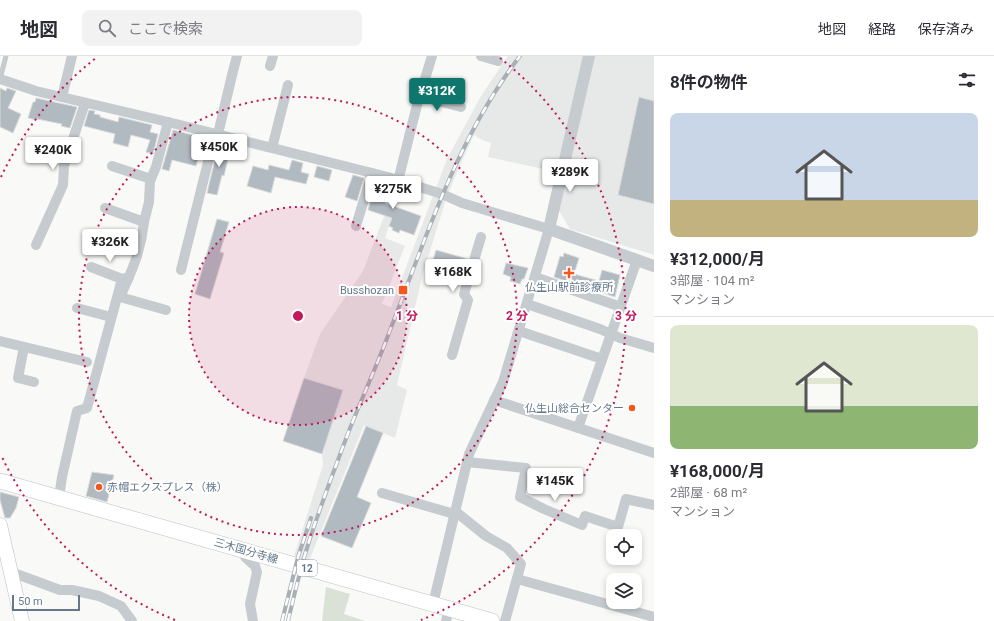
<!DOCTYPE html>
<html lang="ja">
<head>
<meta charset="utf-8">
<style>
  :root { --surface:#fff; --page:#f2f2f3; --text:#2b2b33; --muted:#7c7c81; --line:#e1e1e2; --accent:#0f766e }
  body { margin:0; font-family:Roboto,"Noto Sans JP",sans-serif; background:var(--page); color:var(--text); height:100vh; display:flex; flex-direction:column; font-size:15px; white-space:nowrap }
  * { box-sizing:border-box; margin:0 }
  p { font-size:13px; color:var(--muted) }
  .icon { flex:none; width:22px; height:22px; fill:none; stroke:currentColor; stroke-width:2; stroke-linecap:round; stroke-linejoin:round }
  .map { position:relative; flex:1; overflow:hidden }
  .side { display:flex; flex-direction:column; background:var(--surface); width:340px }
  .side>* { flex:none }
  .fabs { position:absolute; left:606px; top:473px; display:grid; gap:8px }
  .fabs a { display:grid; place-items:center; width:36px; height:36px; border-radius:8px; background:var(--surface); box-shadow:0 2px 6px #0003; font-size:20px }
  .scale { position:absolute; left:12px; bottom:10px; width:68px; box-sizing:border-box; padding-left:4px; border:2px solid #65788b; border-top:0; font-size:11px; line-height:14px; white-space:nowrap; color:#65788b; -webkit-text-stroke:3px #fff; paint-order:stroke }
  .price { position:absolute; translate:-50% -34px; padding:0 9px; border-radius:4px; background:#fff; color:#222; font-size:13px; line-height:26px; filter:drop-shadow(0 1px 2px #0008) }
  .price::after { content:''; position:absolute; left:50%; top:24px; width:12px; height:9px; margin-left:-6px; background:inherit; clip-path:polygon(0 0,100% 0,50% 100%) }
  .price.selected { background:var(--accent); color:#fff }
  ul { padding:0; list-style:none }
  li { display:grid; align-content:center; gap:8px; height:212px; padding:0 16px }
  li+li { border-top:1px solid var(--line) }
  li span { display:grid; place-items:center; height:124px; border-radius:8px; color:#555 }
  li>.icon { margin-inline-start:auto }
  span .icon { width:72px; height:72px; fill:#fffc; stroke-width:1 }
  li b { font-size:17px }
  h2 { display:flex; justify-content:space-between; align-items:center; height:48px; padding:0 16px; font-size:17px }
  header { display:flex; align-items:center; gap:24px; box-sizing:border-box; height:56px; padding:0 20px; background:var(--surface); border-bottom:1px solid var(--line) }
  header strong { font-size:19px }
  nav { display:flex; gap:22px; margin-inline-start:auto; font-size:14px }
  .search { width:280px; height:36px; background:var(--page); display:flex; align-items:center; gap:10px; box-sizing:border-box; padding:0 14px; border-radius:8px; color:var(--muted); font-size:15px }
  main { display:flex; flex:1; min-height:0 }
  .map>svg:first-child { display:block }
</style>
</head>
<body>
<header>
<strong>地図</strong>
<div class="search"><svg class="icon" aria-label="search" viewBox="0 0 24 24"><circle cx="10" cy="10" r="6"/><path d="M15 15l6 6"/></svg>ここで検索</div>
<nav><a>地図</a><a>経路</a><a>保存済み</a></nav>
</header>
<main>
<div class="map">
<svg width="654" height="565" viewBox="0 0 654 565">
  <rect width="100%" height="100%" fill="#f9f9f7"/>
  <polygon fill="#e7e8e8" points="508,0 654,0 654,199 570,173 558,153 566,118 488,101 491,87 482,84 474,79 461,107 446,143 422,221 397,329 407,334 395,382 364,369 309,505 294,500 323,409 322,398 342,334 304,322 320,278 363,215 396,129 401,132 385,182 405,190 382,248 391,251 447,103 481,40"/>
  <polygon fill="#dae2d7" points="326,531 350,538 344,558 365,565 322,565"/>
  <g fill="#b1b9c1" stroke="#dbdbd9">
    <polygon points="0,32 6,35 7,32 16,35 8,52 21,58 13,77 0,71"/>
    <polygon points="639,41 654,45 654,148 618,139"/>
    <polygon points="36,42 77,51 70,72 61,70 62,68 37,63 37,64 28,62 33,46 35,46"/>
    <polygon points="89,54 95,55 94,58 100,59 100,61 118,66 119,61 152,69 150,76 158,78 153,98 146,96 150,84 131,79 128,91 113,87 115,78 84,70"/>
    <polygon points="173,74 204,82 196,110 172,104 169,115 162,113"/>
    <polygon points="219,87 231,90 224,120 222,119 217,139 207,137"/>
    <polygon points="292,104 303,107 301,116 309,118 306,128 275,121 271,137 247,130 253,110 268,114 269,109 289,114"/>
    <polygon points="317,110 332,114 329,125 314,121"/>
    <polygon points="353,119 364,122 357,145 345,141"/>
    <polygon points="376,125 392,129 385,147 421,160 414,179 400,174 399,177 392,174 393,172 389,170 392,162 368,154"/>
    <polygon points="217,163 229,166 220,196 224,197 210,243 195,238"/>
    <polygon points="436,194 468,203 464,217 445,212 447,208 433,204"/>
    <polygon points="564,197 579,202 574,218 599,225 602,214 620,219 615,241 554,221 560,200 563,201"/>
    <polygon points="506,207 528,212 524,223 522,223 520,228 510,225 511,221 503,218"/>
    <polygon points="304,322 343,334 322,398 283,385"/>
    <polygon points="366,370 383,377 357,441 371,447 352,492 321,480"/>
    <polygon points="92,416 114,419 107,446 86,440"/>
    <polygon points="0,436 19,441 16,452 10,462 5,462 0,444"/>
  </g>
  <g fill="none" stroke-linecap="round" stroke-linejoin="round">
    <g stroke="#bbc0c5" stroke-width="15">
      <polyline id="secondary" points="0,469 22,565"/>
    </g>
    <g stroke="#bcc0c4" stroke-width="16">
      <polyline id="primary" points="0,425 492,565"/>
    </g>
    <polyline stroke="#c6cbcf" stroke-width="5" points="0,23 6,0"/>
    <g stroke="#c6cbcf" stroke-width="10">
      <polyline points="481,0 498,5"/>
      <polyline points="270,10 273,0"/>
      <polyline points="0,23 36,35 168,66 388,121 442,138 462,147 549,173 503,326 469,398 433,548"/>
      <polyline points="419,40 461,51"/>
      <polyline points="62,41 72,0"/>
      <polyline points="218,78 233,15 237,0"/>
      <polyline points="272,92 288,29"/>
      <polyline points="112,110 151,123"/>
      <polyline points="398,125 417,49 432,0"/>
      <polyline points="105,152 144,166 149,146 150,125 156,111 168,66"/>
      <path d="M144 166C141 195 132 215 120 241L166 254"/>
      <polyline points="356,170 372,117"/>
      <polyline points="36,189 63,129 64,110 85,47"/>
      <polyline points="91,211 122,223"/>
      <polyline points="181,214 215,78"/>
      <polyline points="535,221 621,251"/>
      <polyline points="527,248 600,273 620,282 654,292"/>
      <polyline points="77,252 111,261"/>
      <polyline points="519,275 602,303"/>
      <polyline points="0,285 87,306"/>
      <polyline points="24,291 18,322 34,326"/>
      <polyline points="452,299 468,244 464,238 481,181"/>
      <polyline points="494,344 654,397"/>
      <polyline points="578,372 637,204"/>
      <polyline points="467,406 526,412 520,441 544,453 582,469 585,460 618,471 626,443 654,449"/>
      <polyline points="382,437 454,458"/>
      <polyline points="59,442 62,421 77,355 87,352 122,223 129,221"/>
      <polyline points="455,455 486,480 507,492 521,508 505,565"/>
      <polyline points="243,494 245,501 255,510 257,516 250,548 253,565"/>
      <polyline points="11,516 60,534 72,534 99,540 121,550 132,565"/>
      <polyline points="517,523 654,561"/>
      <polyline points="446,565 449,553"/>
    </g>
    <polyline stroke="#c6cbcf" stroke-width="12" points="589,0 549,173 654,210"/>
    <use href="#secondary" stroke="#fff" stroke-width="14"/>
    <use href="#primary" stroke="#fff" stroke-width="15"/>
    <g stroke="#a8afb5" stroke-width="4">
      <g id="rail">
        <polyline points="282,565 298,501 311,462"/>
        <path d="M288 565C293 544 298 523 304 502 316 461 332 420 347 380 360 346 376 312 389 277 426 182 457 82 520 0"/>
      </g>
    </g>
    <use href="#rail" stroke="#fff" stroke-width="2.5" stroke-dasharray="8" stroke-linecap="butt"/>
  </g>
  <circle cx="298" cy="260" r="109" fill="#c2185b" fill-opacity=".12"/>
  <g fill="none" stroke="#c2185b" stroke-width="2" stroke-dasharray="2 4">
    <circle cx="298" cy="260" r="109"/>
    <circle cx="298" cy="260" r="219"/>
    <path d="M175 564A328 328 0 0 1 1 399M1 121A328 328 0 0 1 96 2M500 2A328 328 0 0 1 421 564"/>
  </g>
  <g fill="#f4581c" stroke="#fff" stroke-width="1.5">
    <path d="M567 211h4v4h4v4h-4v4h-4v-4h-4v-4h4z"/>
    <rect x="398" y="229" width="10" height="10" rx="2"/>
    <circle cx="632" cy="352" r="4"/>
    <circle cx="99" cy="431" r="4"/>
  </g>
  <g text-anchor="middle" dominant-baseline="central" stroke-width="4" stroke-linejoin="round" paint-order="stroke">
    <rect fill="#fff" stroke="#93a0ae" stroke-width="1" x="297" y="504" width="20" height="16" rx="3"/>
    <g font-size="10" font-weight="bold" fill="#65788b">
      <text x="307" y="512">12</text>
    </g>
    <g font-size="11" fill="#65788b" stroke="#fff" text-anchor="end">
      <text x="569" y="231" text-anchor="middle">仏生山駅前診療所</text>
      <text x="394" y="234">Busshozan</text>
      <text x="624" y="352">仏生山総合センター</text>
      <text x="107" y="431" text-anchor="start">赤帽エクスプレス（株）</text>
    </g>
    <g font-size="11" fill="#65788b" stroke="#fff">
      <text transform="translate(246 495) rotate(16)">三木国分寺線</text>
    </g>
  </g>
  <circle cx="298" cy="260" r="6" fill="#c2185b" stroke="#fff" stroke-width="2"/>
  <g font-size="12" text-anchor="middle" font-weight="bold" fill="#c2185b" stroke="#fff" stroke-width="4" stroke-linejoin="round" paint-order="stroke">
    <text x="407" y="264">1 分</text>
    <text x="517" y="264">2 分</text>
    <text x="626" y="264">3 分</text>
  </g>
</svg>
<div class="fabs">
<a><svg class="icon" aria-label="locate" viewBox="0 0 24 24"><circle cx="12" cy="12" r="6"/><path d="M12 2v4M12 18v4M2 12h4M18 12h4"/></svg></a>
<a><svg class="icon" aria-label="layers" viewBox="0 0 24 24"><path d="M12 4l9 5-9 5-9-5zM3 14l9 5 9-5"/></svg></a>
</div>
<div class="scale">50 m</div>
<b class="price selected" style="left:437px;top:56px">¥312K</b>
<b class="price" style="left:219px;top:112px">¥450K</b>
<b class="price" style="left:53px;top:115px">¥240K</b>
<b class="price" style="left:570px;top:137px">¥289K</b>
<b class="price" style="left:393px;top:154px">¥275K</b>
<b class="price" style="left:110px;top:207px">¥326K</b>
<b class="price" style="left:453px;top:237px">¥168K</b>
<b class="price" style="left:555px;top:446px">¥145K</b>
</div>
<section class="side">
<h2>8件の物件<svg class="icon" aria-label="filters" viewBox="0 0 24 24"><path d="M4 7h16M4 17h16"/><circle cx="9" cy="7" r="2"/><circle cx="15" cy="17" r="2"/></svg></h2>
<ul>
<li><span style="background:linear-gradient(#c9d6e8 70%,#c2b280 0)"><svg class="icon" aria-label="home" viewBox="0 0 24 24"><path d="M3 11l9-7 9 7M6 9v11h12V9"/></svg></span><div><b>¥312,000/月</b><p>3部屋 · 104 m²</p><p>マンション</p></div></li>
<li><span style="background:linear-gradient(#dfe7d0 65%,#8fb573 0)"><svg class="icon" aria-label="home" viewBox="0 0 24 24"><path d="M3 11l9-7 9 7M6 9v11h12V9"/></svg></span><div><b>¥168,000/月</b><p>2部屋 · 68 m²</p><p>マンション</p></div></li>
</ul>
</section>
</main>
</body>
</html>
